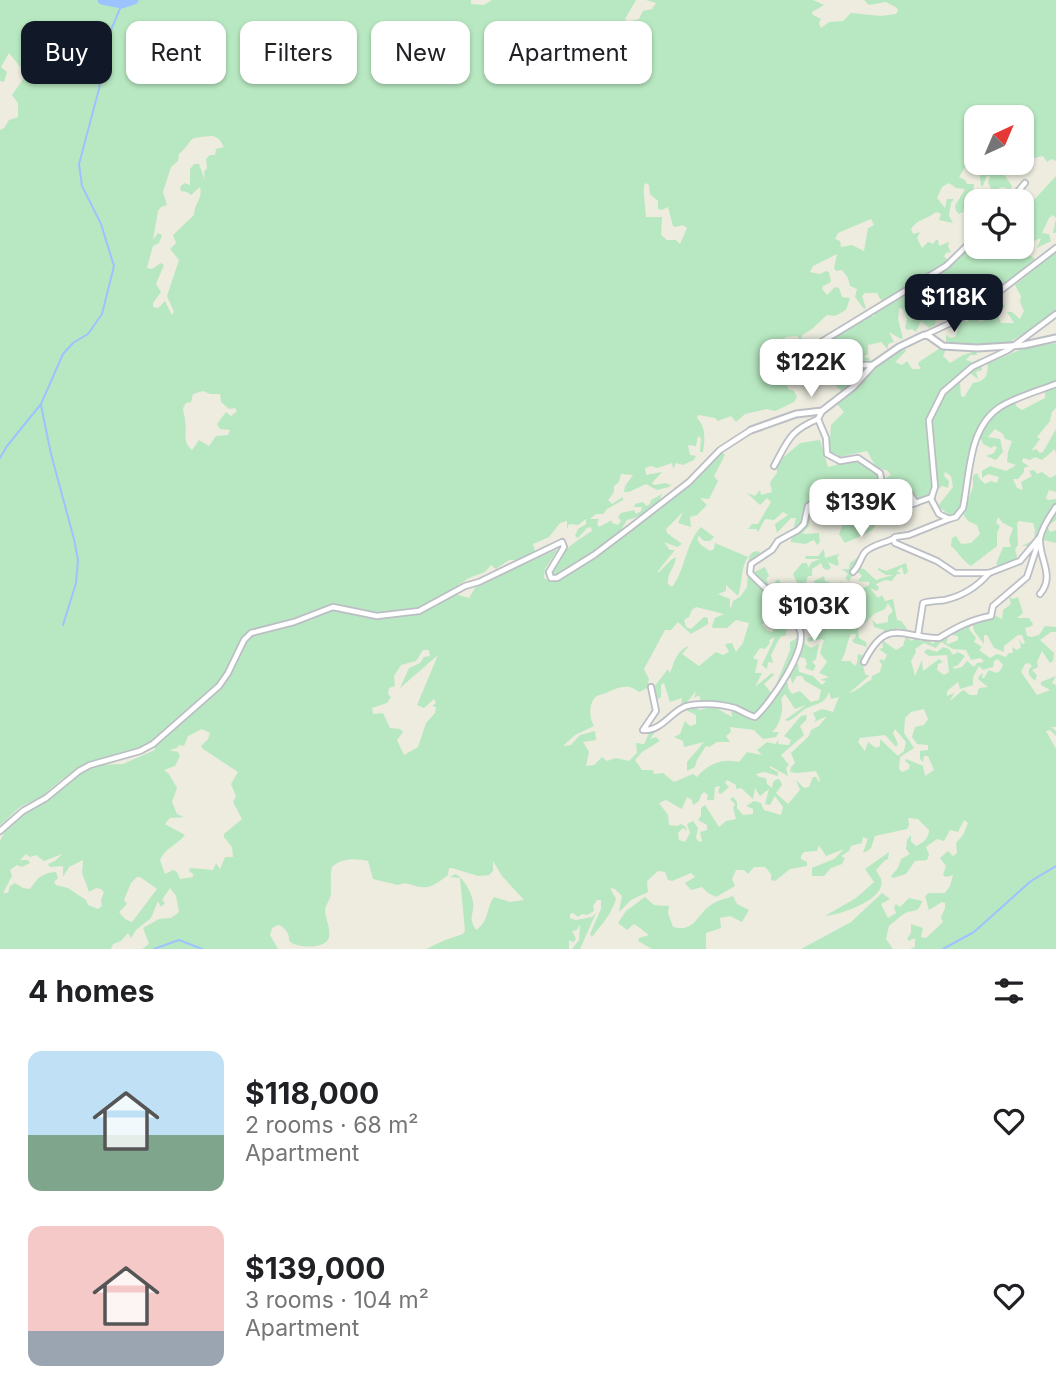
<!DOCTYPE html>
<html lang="en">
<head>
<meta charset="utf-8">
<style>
  :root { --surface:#fff; --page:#f6f6f6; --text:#202124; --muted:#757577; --accent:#111827 }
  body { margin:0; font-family:Inter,sans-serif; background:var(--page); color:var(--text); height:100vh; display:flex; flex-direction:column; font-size:26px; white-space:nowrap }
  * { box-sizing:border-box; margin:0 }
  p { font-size:23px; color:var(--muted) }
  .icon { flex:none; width:38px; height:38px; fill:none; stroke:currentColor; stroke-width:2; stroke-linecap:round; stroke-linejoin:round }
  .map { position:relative; height:949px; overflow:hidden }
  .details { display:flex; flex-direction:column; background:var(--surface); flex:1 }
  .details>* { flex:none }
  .top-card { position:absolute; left:21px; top:21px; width:700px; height:63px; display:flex; gap:14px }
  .needle { width:46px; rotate:44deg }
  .buttons { position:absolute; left:964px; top:105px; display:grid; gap:14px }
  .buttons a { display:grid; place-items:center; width:70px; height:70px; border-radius:14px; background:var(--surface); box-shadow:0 2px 5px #0004; font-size:35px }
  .price { position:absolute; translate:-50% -60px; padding:0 16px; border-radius:14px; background:#fff; color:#222; font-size:23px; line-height:46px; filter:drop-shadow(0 2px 4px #0008) }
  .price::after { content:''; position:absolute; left:50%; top:42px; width:21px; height:16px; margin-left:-10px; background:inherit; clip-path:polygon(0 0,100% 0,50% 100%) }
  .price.on { background:var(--accent); color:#fff }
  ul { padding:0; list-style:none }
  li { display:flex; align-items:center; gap:21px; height:175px; padding:0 28px }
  li span { display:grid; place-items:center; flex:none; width:196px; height:140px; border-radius:14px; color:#555 }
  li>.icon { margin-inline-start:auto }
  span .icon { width:84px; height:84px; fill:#fffc; stroke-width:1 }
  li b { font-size:30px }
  h2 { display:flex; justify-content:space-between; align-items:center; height:84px; padding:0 28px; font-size:30px }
  .tag { padding:0 24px; border-radius:14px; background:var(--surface); box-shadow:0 2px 5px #0004; font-size:24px; line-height:63px }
  .tag.on { background:var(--accent); color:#fff }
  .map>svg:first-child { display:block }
</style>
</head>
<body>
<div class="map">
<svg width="1056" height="949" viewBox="0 0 1056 949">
  <rect width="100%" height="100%" fill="#edecdf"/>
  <g fill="#b8e8c1" fill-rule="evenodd">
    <path d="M0 0H471V4L484 5 492 0H636L625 19 627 22 639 19 643 11 652 9 656 3 646 0H813L824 5 812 12 813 15 821 19 819 23 821 28 829 22 843 21 851 13 881 16 896 14 898 11 897 8 886 2 869 5 864 0H1056V161L1051 159 1047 162 1043 156 1022 161V117H976V152H974L959 177 965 180 967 184H974L973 192H981L982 198H967L963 212 959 214 956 211 955 206 965 189 956 188 949 183 942 187 937 198 945 208 947 199H954L951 203 949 216 953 223 939 220 941 214 936 212C928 219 917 219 911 229L913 234 920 232 917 238 922 248 928 242 933 244 936 240H938L939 246 949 242 948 247 951 252 946 253 944 256 948 261 946 266 956 261 976 241V247H1022V201H1011L1019 191 1034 200 1056 176V232L1055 233H1053L1056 218 1053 215 1049 218 1042 233 1049 234 1051 241 1037 248 1041 238 1032 242 1025 251 1035 259 980 303 968 293 958 291 956 294 966 306V310L963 312 958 303 954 302 952 305 957 315 953 320 947 317 936 319 935 325 929 328 921 321 916 332 912 329 907 330 905 328 907 319 903 309 899 308 898 319 903 338 901 339 889 332 894 342 888 344V349L881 342 868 345V354L863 357 869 358 872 363 889 359 896 352 905 349 906 351 895 362 902 365 907 361 912 369H920L921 368 918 365 919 362 940 348 946 349 943 356 950 363 963 355 976 351 977 355H970L966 360 973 362 981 358 982 370 976 372 978 379 967 371 962 376 963 380 960 383 961 396 964 397 973 383C987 381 989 373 987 361L991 358 992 361 1025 348 1056 343V381L1009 398C1004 406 993 407 987 414V422L1012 400H1015L1016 406 1022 410 1045 398V389L1056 388V408L1052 412 1050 421 1037 437 1040 439 1031 451 1036 449 1040 453 1043 452 1056 429V455L1055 449 1042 460 1035 457 1030 460 1023 458 1022 462 1029 466 1024 468V472L1018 479H1013L1017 488 1023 490 1021 482 1032 476 1029 471 1034 470 1037 474 1042 472 1050 478 1056 475V492L1049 490 1046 498 1048 500 1056 499V520L1047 526 1050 532 1056 530V543L1039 539 1030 546H1022L1034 540 1035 530 1033 523 1019 521 1017 523 1018 545 1015 549 1017 557C1012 563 1003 569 996 564L1003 547H1011L1009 540 1013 528 1003 523 998 517 996 523 1000 526 997 533V546L971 566C962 560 959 553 951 546L952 538 956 536 961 544 971 543 980 534 977 525 968 521 963 514 973 487V476L977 473 980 479 985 484 991 481 997 483 999 477 988 474 982 478V471L990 466 1006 471 1016 465 1007 462 1008 452 1012 441 1005 439 1003 434 995 429 988 437 1000 439 1003 452 996 460 986 456 994 453 997 447 994 446 991 448 983 444 980 437 983 427 979 429 965 495 956 514 949 515 938 506 953 487 951 476 945 472 944 476 949 481 948 488 942 486 937 490 933 488 929 494 916 499 904 485 890 488 882 493 885 500 908 496 912 503 876 507 810 500 811 505H820V515L815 509H812L809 526 802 534 819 533 820 542 817 545 814 540 805 544 791 542V539L798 532 794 526 796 518H791L777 533 775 524 788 515 783 512 774 520 765 519 758 532 756 529H748L752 524H758L771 502 767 498 760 505 747 493 755 496 760 490 761 495 772 492 770 482 777 473V463L800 443 820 440 828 467C854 460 859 456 879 475L880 482 891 475 888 471 876 467 867 451 839 457 837 454 829 453 831 425 844 412 837 404 847 393 844 390 841 391 827 376 837 379 840 376H857L865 371 864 367 860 366 840 371 836 369 815 374 812 380 811 375 804 374 795 386 790 383V376L785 377 784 381 787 382 788 389 794 391 797 397 794 402 775 411 767 409 745 414 736 422 731 416 718 421 715 418 698 415 697 418C706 427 705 440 703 452H700L701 438 698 436 696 446 688 445 690 455 696 456 694 460 683 465 676 463 673 469 672 463 657 468 651 466 645 468 646 475 662 472 652 483 654 485 665 483 671 485 669 487 657 490 646 484 629 492H624L625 486 633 475 621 474 619 482 614 486V492L608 500 612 504 623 497V500L607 509 603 514H596L590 519H599L597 524 599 527 612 520V523L618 525 621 521 618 517 621 513 634 510 636 514 641 511 642 507H634L635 504 643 502 646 506 650 504 651 500 662 494C657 510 642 516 627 520L619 533 562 573 557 576 553 574C556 553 576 541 592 531L591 527 587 528 578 538 575 536 578 529 586 524V519L578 525 569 524 567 529V521L560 523 549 537 533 544 535 551 517 560H509L496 569 491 565 485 572 469 578 432 602 411 611 417 614 455 594 469 598 475 588 487 580 558 549 545 569 544 578 552 582 559 580 632 529 722 452 725 455 714 476 718 481 709 499 700 498 707 505 697 515 690 517 691 527 678 523 683 512 666 529 667 533 682 544 677 547 664 542 670 550H675L657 572H659L671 560 676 557C675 568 667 572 668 584L672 587C685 571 686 542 701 527L714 537 710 541H704L699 536 697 539 701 545 710 551 714 549 715 543 748 557C740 568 743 583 738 596L726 585V591L718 594 730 599V610L733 601 741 596 747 587 749 556 753 552 758 551 761 554 754 566V572L765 567 769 576 766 579 768 584 772 585 778 579 781 583H787L792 591 789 594 792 604 773 615 771 623 766 621 762 625 768 631 773 632V624L778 622 781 628 787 625 786 635 780 637 771 655 773 663 768 662 767 669 762 665 775 637 769 640 770 643 765 649 760 648 753 658 758 660 755 673H762L755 687 772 673 774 675 764 684 772 694 777 695 778 690H774L790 650V642L801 636 804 637 805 644 811 648 819 644 816 659 812 662 816 666 813 671 805 668 807 664 805 658 797 657 795 662 798 664 799 672 813 676 822 685 826 681 820 680 829 677 819 673 827 662 820 653 824 640 821 639 808 642 807 639 813 636V629L786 614 789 611H793L798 603 804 606 815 601 820 607V598L823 594 816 591 805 596 803 590 797 592 798 585 793 574 802 563H807L808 568 812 562 820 559H806L805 556H818L824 549 825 558 839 554 837 558 839 564 837 566 828 562 831 568 827 570 823 568 821 563 812 569V576H808L806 582 811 588 815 585 814 581 824 576 825 581 831 583 825 590 827 592 834 584 841 582 855 592 869 585V582L858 581 862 576 858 572H855L849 581 845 578 848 574 842 569H849L850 563 858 557 861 561 859 568 864 569 876 580 893 575H886L878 570V568L886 571 906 563 908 572 904 575 902 567 897 571 901 574H897L892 581 885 580 876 584 879 588 877 591 870 588 878 598 882 595 885 601 893 599 897 620 901 621 908 630 897 628 893 633 882 635 884 630 874 627 872 620 877 624 888 622V616L893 611 888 603 885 609 874 614 864 624 866 618 858 628 859 638 866 642 867 647 854 643 852 640 855 638 856 634H851C846 643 847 652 841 661H850L855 666 857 663 858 654 866 656 868 663 863 666 865 674 869 676 849 693C859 690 863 684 871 680L872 676 880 672 882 664 879 661 881 659 884 661 887 655 879 649 883 648 882 640 896 650 903 646 906 636 911 641 916 638 921 641 928 639 932 644 946 636 948 639 946 643 949 644 958 640V636L952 635V633L971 624 969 629 976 638 974 642 982 647 979 650 990 658 997 654 1006 657 1009 653H1013L1012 647 1017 650 1021 647 1019 639 1022 644 1025 643 1022 635H1018L1004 646V652L994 648 987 635H984V644L974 631 973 624 996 616 1002 619 1003 610 1011 604 1009 597 1013 599 1018 597 1023 613 1017 618H1029L1033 624 1032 626 1025 628 1027 636 1032 637 1039 635 1045 626 1056 627V632H1051L1040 640 1054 653 1053 661 1050 663 1042 651 1037 662 1038 667 1032 670 1037 675 1035 681 1029 675V669L1032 666 1029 663 1025 664 1021 672 1037 695 1050 690 1041 685V682L1056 676 1052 683 1056 685V727H1051L1056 731V736L1050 730 1046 731 1056 749V949H910L915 947V938L909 941 907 939 911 933V924L923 928 921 937 926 938 943 922 941 917 945 908V903L942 902 929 910 925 896 929 893H945L950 886 953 875 946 877 943 875 946 866 940 858 948 851 953 856 957 853 956 843 963 835 968 823 964 820 958 832 950 830 944 841 937 839 926 847 929 855 927 860 915 861 906 874 893 878 891 876 898 868 901 859 910 854 906 849 907 840 911 835V841L916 846C923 843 929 838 929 830L918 819 908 818 909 825 907 829 875 836 871 848 866 852H863L868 839 863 837 862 843 851 846 849 851 841 856 845 858 842 864 831 868 824 876H812V868L834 859 844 849 826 856 819 845 817 851 804 852 801 856V859L807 862V866L790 869 775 881 771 880V874L765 867H754L748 874 744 870H736L732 879 735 886 716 897 708 893 702 887 691 890 685 883 695 877 691 873 672 881 668 880 665 872 658 871 647 881 648 892 631 900 619 912 622 896 615 889 610 888 616 899C611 915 602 924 592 937L590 934 601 909V900H597L593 906 594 911 587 915 582 914 578 917 573 913 570 914V918L576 920 592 917 596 913 580 949H572L579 940 580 924 577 930 572 931 576 939 573 942 569 940V949H426L445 940 463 934 465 931 460 878 450 877 455 874C463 877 472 893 473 902 475 914 467 916 476 930 489 922 486 908 494 897L510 902 524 900 502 876 493 861V871L489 875 478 876 452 868H449L448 875C440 881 431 889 421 887 411 886 408 881 398 885L373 879 368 861C356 858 341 858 332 867 330 876 331 885 331 894 330 900 326 904 325 910 325 918 331 928 329 937 327 949 298 949 289 941 290 934 285 927 278 925L272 928 270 935 278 949H142L149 944 143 928 159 919 171 918 179 912 176 896 170 888 162 900 165 903 161 907 158 901 151 918 136 930 131 938 128 933 121 941 113 944 111 949H0V841L9 822 45 802 81 774 98 765 123 764 155 750 154 745 181 721C166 726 160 741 147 746 128 753 103 756 85 765 70 772 54 785 43 796 38 801 30 802 24 805 15 809 8 820 0 825V130L4 128 9 120 18 117V103L12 95 24 78 22 69 9 53 1 67 7 72 4 82 0 81ZM213 136 219 139 224 147 216 149 215 155H210L206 159 207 168 204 172 205 180 199 164H194L190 169V185L184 183 180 187 181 191 187 192 191 195 200 187C203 199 194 203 194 215L173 235 176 243 170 249 179 260 167 296 174 312 172 315 165 301 158 308 153 307V303L161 292 156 284 164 265 161 263 152 269 147 268 153 246 159 243 162 235 158 233 153 240 158 211 161 207 167 205 163 192 171 167 178 161 179 154C197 138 183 138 213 136ZM645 183 649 185 650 194 658 201V209L662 210 668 207 673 226 676 227 683 225 687 228 680 244 676 240H667L661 235 662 217H646C646 208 642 191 645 183ZM871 219 874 225 868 228 864 251 852 245 841 247 840 241 835 239 838 233ZM837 254 834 268 836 271 842 270 848 278 850 286 857 289 855 297 864 309 866 308 862 296 865 293H877L882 302 881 308 875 311 874 317 872 315 847 327 812 352 825 358 835 352 838 354V360L845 361 844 364 815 359 785 344 783 340 786 337 797 336 805 347 816 344 824 337 810 344 801 338 802 335 812 329 827 315 835 316 846 310 850 298 842 297 839 288 835 287 827 295 822 289 823 286 831 282 829 272 826 271 820 274 810 272 813 266ZM947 273 957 286 951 292 946 303 949 310 935 312 929 305H918L912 302 924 297 927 290 931 294 933 304 942 302 945 296 943 291 948 284H937L935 281ZM203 391 210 394H220L221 402 229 409 235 408 237 411 231 416 226 412 217 424 220 429 230 430 228 435 216 436 209 446 199 440 192 450C181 440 188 432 185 421 185 416 183 412 183 408L186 403 191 402 193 394ZM696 607 724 614 715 618 712 626 713 628H727L736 620 749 623 743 643 736 652 732 643 725 644 729 652 723 655 716 652 699 666 682 654 689 646C676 651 675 661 670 673L668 669 654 687 657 700 661 697V685L664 683 670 702 682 698 681 706 683 707 696 691 694 698 699 695 701 701C718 702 739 701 749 717L731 709 732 717C717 710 718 704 700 710L691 706 686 707V710L696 715V724L690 726 685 721 680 734 674 737 683 741 684 747 704 742 687 762V771L695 767 697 760 706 746 709 747 717 742H730L726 736 731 732 730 727 754 730 763 739 776 737 779 732H772C779 727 785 709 781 699L785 694 795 709 806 705 785 720 788 721C796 718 799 712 807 708 817 703 824 705 829 692L831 699 839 697 833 712 822 709 813 713 816 719 814 722 827 716 819 726 811 730 809 736 791 753 795 763 791 767 790 772 797 773 816 771 820 780 819 782 816 777H813L809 787 804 788 796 780 800 790 788 804 776 793 782 785 780 780 777 779 773 782 772 788 767 784 766 778 759 777 756 774 764 772 778 776V772L770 768V766L788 776 786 768 789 765 781 755 804 735 800 726 806 720 807 715 801 716 784 736 791 740 789 745 778 744 779 740 775 744 767 742 757 750 762 755 747 752 739 762C722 758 708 764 697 777L693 774 674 782 663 773 654 774 653 770H642L635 760 642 752 660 741 656 737 650 739 655 732 654 729 649 733 644 744 636 743 637 753 629 761 616 758 607 761 602 757 594 765 586 766 589 752 583 742 596 740 595 731 580 735 571 745 563 746 575 735 594 726C589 718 588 702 597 696 601 694 605 694 608 692 619 687 629 683 639 692L647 688 649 679 644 669 665 630H671L678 622 691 634 708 624V618L704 617 691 629 686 627 684 620 689 617 692 610ZM941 642 953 649 966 650 971 660 981 658 984 662 977 663 974 667 967 661 962 667 954 669 953 667 958 665 965 656 958 652 953 655 949 649 943 647 937 652 927 649 924 652 929 656 947 655 949 672 944 675 937 670 938 664 943 662 939 659 923 671 922 660 915 676 911 661 916 652 915 649 924 643 936 648ZM423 650H429L430 656 424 657 420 663 409 668 400 688 438 655 417 705 424 708 434 699 436 703 432 706 436 707 435 713 426 723 418 747 404 755 397 740 403 732 400 729 390 728 383 713 373 714 372 708 387 703 391 697 388 694 389 688 395 686 394 676 401 665 416 661ZM998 659 1003 665 1000 671 996 673 989 670 984 678H982L983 673 979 676 978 679 988 687 979 688 977 695H970L963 690 950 701 954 693 947 696V691L958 682 960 689 973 685V677L979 666 983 670 993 667 994 661ZM797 676H802L805 681 821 690 819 700 811 702 800 691 792 694 788 688V683L784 682 786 677 791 678 792 684ZM924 709 928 719 924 725 915 727 912 737 917 744 928 745V750L920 751V759L923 762 924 756H928L934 770 925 776 923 766 906 759 905 761 910 765 909 769 902 772 899 769 900 757 914 748 904 733 905 718 911 712ZM202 729 210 733 208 739 201 746 203 749 238 772 231 784 236 796 233 802 242 819 224 834V837L232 847 233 857H225L220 869 216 863 213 870 190 868 189 871 193 874V877L180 879 177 872 173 870 165 874 160 860C166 847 177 845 185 835L165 824 170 818 184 817 177 814 172 802 177 788 169 774 164 770 175 766 180 756 178 752 169 750 177 748 179 745 184 746 188 736ZM895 729 906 742 904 751 898 756 880 739V746L876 748 868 742 865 751 858 742 860 738 885 735 896 747 898 744 893 733ZM727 780 736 785V789L741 788 753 799 755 788 760 796 769 789 765 804 770 805 775 796 783 807 781 815 764 810 761 803 754 801 746 806 753 809V814L743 815 737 808V802L733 797 730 799 735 804 733 808 736 819 726 821 719 827 705 805 701 808V816L698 820 707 825V830L700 832 702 841 699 842 696 838 698 828 693 821 687 824 690 833 685 842 679 840 678 833 683 828 687 831 686 827 681 824 677 826 669 825 668 815 659 803 666 800 682 809 687 797 692 800 693 805 699 801 701 795 704 792 708 795 707 800H714L715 787 720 786 718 792 721 794 729 787 725 783ZM26 854 30 857 36 855 44 861 62 854 55 861 48 864 50 867 63 866V877L69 867 83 860 82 873 89 892 96 888 101 889 104 892 101 900 102 906 98 909 88 905 86 900 68 888 56 885 54 882 58 878 56 872C41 873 38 878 30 889L23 888 15 883 10 886 8 893H3L12 876 10 870 17 865 22 867 30 863 28 860H20ZM137 877H140L157 889 132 922 125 919 119 912 127 904 124 900 131 883Z"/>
    <polygon points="983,163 1005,163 1003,173 1012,186 1010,189 1002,187 992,191 988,182 990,177 987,175 983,186 981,186 979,170"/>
    <polygon points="1056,252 1056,311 1034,329 1009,342 989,345 950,345 946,342 946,335 951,338 955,337 961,320 967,322 974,315 980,322 993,316 989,305 995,299 1002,301 1005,306 1002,310 994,307 1001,323 1014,323 1007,312 1012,312 1020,319 1024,311 1020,302 1021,296 1015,285"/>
    <polygon points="862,513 863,518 860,524 864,529 870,528 874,519 879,519 879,522 871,531 845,543 839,534 845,518 856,520"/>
    <path d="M889 852 888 859 884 861 876 870C877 873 880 876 881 879 887 900 839 915 825 916L856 898 874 882 865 869Z"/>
    <path d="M882 893 890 899 881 904 888 918 896 913 894 907 896 904 900 907 909 898 922 901C918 915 913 908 904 914 899 917 894 922 889 926L886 939 893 949H801L851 922Z"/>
    <path d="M733 896 737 904 749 910 742 922 730 916 720 918 721 928 706 933V949H652L638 941 639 938 649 935C645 932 639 927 634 924L627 930 618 923 626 911 645 897 654 905 669 906 668 913 673 927C695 933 696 915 711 905 717 900 726 899 733 896Z"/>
  </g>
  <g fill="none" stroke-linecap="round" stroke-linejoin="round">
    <g stroke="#9dc3ff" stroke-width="2">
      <polyline points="41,405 51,454 74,539 78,560 76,583 63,625"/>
      <polyline points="0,458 7,446 41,404 63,354 73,343 88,334 102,314 114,266 101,224 82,186 79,164 99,89 105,44 122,4"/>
      <polyline points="154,949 179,940 202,949"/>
      <polyline points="943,949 974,932 1031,881 1056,866"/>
    </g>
    <polyline stroke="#9dc3ff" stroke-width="9" points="102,0 122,4 134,0"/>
    <g stroke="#bcbec5" stroke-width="8">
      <g id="minor">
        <polyline points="1010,201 1025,183"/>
        <path d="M1056 314 1008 350 972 367 943 392 929 420 935 487 931 499 939 514 949 519 956 517 963 508C970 475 968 428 1000 407 1016 397 1038 391 1056 384"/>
        <polyline points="925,335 959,319 979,307 1056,248"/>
        <polyline points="873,365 855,365 812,358 809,353 818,344 946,266 976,237"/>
        <polyline points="822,411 818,419 826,438 827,454 840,461 858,458 880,473 882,484 885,488 904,486 916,503"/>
        <path d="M774 466C788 441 789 431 818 419"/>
        <path d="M853 572C860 565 860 558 865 552 872 545 885 543 893 539"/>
        <path d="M1040 594C1056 575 1038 558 1040 538 1042 527 1050 516 1056 507"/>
        <path d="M918 635 923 603C930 601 938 601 945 600 962 596 978 586 989 573"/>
        <path d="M864 662C887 616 901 638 939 638 957 627 970 620 991 616L993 606 1027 577 1040 537 1020 561 989 573H955L937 561 895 543 893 539 895 537 909 535 949 519"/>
        <path d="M651 687 656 711 643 730C663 732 673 707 691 705 705 703 721 704 735 708 742 711 748 715 755 717 770 704 810 647 799 628 794 620 784 619 778 612 774 606 773 598 769 592 763 585 756 580 750 573L751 564 772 550 778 541 798 530 804 524 808 506 814 502 865 510 907 506 932 497"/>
        <polyline points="0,831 23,811 46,798 79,771 90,765 140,751 153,744 219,686 228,673 244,640 251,633 294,622 333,607 377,616 419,611 465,586 479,582 562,542 564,547 549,572 551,578 557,578 594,555 631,527 689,482 720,450 751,430"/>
      </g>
    </g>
    <g stroke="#bcbec5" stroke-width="9">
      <polyline id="tertiary" points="751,430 796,414 822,411 853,387 873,365 899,347 924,335 929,336 943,346 977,348 1024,345 1056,338"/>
    </g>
    <use href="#minor" stroke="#fff" stroke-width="4.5"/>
    <use href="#tertiary" stroke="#fff" stroke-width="5"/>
  </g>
</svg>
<div class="buttons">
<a><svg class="needle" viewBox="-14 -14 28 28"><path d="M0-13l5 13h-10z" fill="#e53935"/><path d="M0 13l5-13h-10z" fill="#757577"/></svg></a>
<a><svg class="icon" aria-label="locate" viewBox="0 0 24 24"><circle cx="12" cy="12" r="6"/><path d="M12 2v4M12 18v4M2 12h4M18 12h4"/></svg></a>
</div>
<b class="price on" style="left:954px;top:334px">$118K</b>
<b class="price" style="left:811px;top:399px">$122K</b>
<b class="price" style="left:861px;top:539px">$139K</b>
<b class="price" style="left:814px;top:643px">$103K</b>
<div class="top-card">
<a class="tag on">Buy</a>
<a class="tag">Rent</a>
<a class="tag">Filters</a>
<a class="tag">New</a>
<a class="tag">Apartment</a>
</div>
</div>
<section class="details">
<h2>4 homes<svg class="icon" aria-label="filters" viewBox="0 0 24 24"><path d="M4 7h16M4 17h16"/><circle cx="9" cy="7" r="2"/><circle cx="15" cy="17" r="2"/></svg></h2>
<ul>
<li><span style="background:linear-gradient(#bfe0f5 60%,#7fa58c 0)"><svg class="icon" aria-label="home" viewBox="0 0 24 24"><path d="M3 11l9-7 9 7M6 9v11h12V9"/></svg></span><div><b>$118,000</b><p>2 rooms · 68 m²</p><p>Apartment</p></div><svg class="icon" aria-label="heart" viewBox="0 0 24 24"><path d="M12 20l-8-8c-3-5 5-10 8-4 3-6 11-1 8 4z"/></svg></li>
<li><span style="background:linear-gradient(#f6c9c9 75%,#9aa5b1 0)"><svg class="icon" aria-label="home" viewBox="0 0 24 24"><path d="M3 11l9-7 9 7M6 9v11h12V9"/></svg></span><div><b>$139,000</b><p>3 rooms · 104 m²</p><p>Apartment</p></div><svg class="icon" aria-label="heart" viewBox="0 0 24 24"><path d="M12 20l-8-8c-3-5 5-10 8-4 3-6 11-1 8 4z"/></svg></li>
</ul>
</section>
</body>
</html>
